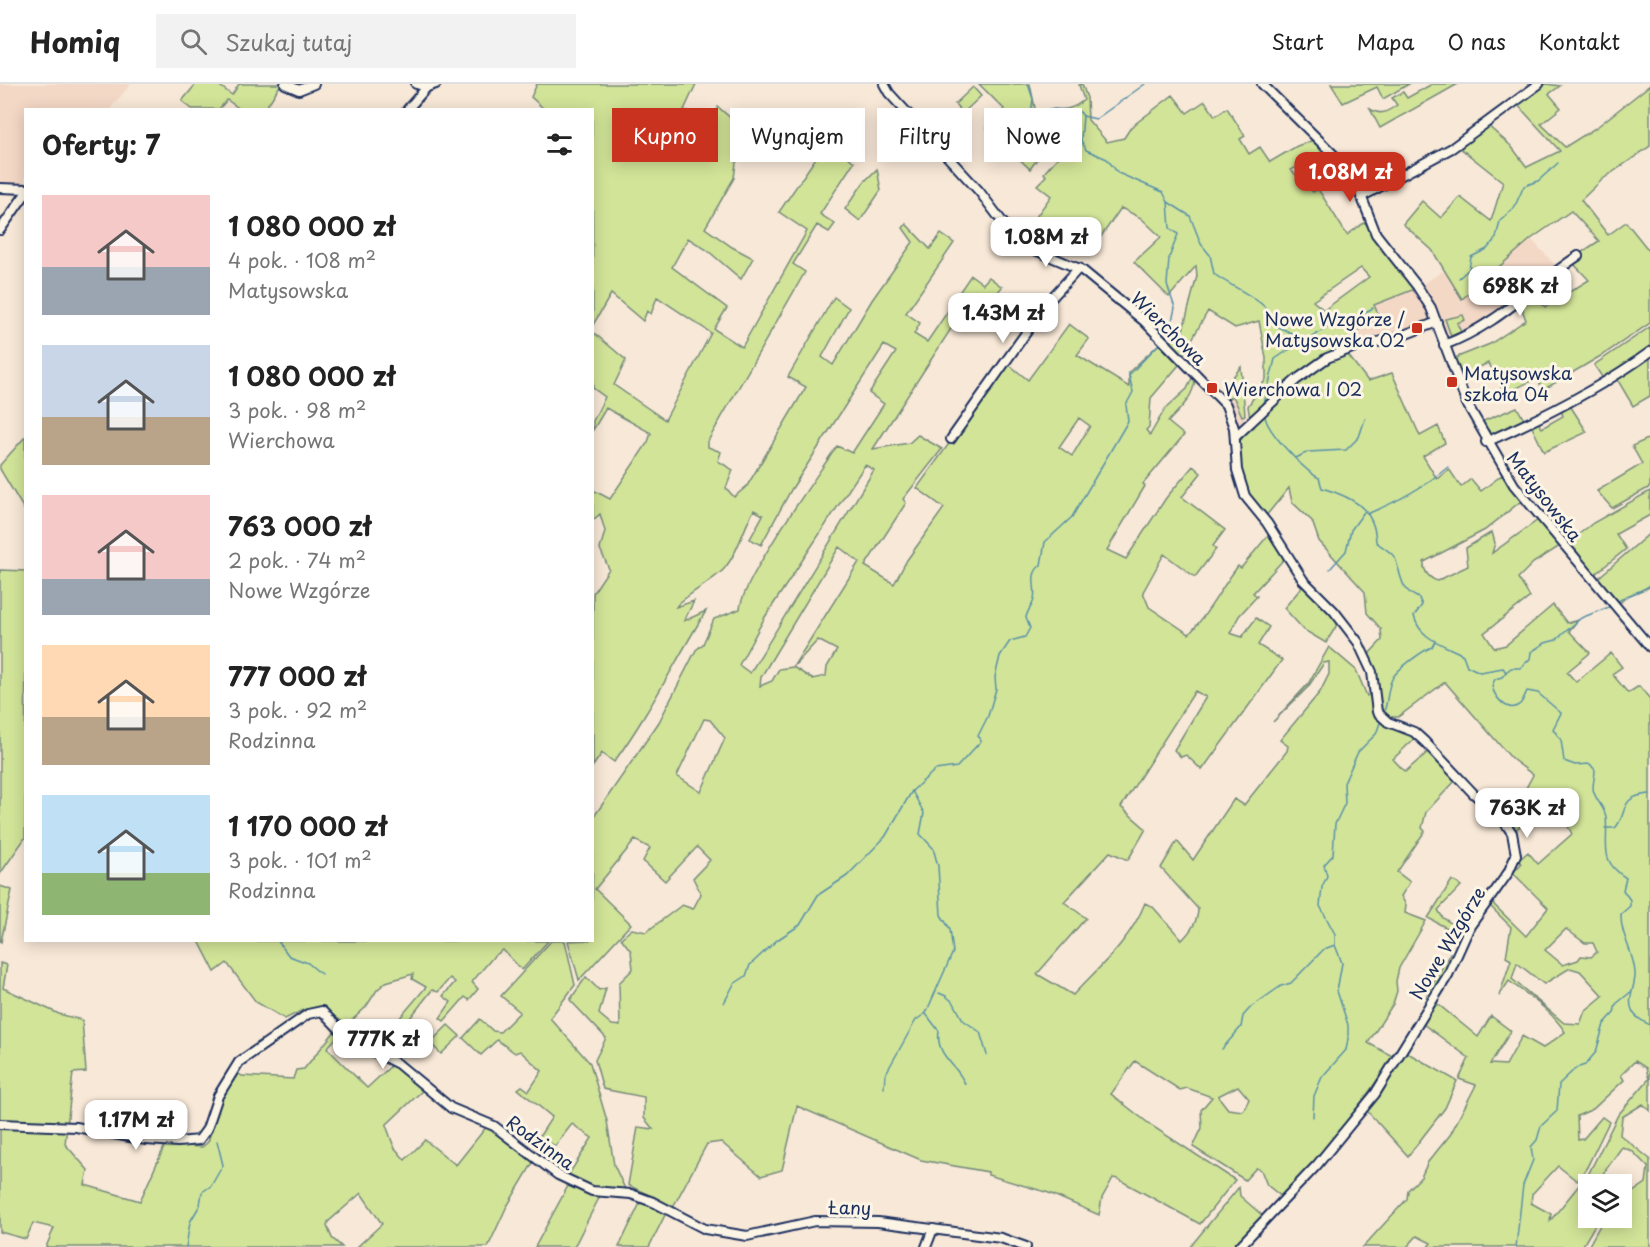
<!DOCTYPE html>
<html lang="pl">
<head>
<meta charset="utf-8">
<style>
  :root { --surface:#fff; --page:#f2f2f2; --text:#222; --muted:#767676; --line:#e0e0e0; --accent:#c8321e }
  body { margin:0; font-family:"Playpen Sans",sans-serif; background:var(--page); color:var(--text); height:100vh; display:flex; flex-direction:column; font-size:22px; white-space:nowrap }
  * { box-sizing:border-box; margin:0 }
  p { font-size:20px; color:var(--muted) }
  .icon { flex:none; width:33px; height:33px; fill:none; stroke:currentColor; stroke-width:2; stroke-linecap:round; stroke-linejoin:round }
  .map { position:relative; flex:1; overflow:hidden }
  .panel { position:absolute; left:24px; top:24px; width:570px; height:834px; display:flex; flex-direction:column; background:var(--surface); border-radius:0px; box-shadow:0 3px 15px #0003 }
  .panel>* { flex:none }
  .hud { position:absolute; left:612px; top:24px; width:570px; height:54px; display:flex; gap:12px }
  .controls { position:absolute; left:1578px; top:1090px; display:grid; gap:12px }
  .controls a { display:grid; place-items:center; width:54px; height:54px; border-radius:0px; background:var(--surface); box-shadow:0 3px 15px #0003; font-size:30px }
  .price { position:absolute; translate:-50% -51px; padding:0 14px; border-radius:12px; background:#fff; color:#222; font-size:20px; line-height:39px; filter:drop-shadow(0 2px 3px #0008) }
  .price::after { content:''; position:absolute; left:50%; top:36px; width:18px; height:14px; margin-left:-9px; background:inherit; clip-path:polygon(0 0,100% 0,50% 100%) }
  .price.selected { background:var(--accent); color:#fff }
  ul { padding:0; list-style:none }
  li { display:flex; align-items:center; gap:18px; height:150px; padding:0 18px }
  li span { display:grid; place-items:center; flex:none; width:168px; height:120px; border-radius:0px; color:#555 }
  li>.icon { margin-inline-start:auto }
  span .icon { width:72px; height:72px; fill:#fffc; stroke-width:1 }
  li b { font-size:26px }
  h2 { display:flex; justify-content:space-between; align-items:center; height:72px; padding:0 18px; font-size:26px }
  .pill { padding:0 21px; border-radius:0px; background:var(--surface); box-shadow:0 3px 15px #0003; font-size:21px; line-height:54px }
  .pill.selected { background:var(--accent); color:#fff }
  header { display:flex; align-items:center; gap:36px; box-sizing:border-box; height:84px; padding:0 30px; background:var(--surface); border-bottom:2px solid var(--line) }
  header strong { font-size:28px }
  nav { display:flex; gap:33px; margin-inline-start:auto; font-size:21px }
  .search { width:420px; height:54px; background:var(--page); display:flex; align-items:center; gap:15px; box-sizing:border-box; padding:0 21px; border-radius:0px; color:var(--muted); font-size:22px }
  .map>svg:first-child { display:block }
</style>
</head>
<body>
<header>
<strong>Homiq</strong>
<div class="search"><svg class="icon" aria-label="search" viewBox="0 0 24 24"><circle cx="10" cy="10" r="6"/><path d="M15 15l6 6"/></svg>Szukaj tutaj</div>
<nav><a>Start</a><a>Mapa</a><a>O nas</a><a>Kontakt</a></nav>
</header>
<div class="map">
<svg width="1650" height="1163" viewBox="0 0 1650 1163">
  <rect width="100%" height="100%" fill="#f8e8d7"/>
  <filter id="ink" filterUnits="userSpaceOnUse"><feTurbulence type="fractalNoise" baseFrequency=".0167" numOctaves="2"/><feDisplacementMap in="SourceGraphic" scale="12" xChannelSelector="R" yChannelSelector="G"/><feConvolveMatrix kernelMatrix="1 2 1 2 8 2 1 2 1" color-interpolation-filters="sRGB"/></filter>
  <g filter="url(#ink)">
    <g fill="#f4d8c6">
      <polygon points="0,0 131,0 110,25 26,26 25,100 0,98"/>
      <polygon points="1531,155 1557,183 1505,226 1448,258 1441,234 1423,200 1443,187 1454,199 1461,214"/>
      <polygon points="1415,205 1430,236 1402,250 1388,254 1386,250 1358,255 1354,248 1380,234 1374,222"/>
      <polygon points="1232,312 1242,331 1245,331 1246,342 1240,346 1237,345 1225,316"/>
    </g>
    <g fill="#d2e498" stroke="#768a7b" stroke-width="1.5" fill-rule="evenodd">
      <polygon points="196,0 217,0 232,11 239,0 281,0 265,25 240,25 227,16 219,25 192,25 182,17"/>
      <path d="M537 0H696L684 26 711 35 718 23 751 52 736 79 734 94 705 144 732 163 753 174 741 195 707 166 688 154 672 183 727 224 714 245 742 263 807 147 779 128 828 56 854 78 820 130 835 140 829 148 817 141 793 180 805 188 708 357V363L721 368 718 377 733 386 726 404 734 413 747 402 806 303 788 293 834 213 849 224 822 273 833 281 872 216 913 158 903 144 906 140 930 165 941 150 954 159 906 229 920 239 914 250 927 258 950 224 960 231 873 365 909 359 918 351 942 365 903 415 906 419 865 482 894 500 907 476 944 424 917 404 1007 279 1028 296 1069 240 1089 255 1077 271 1129 303V288L1159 260 1179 281 1151 314 1149 343 1146 346 1150 351 1165 325 1187 305 1192 294 1195 296C1193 314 1180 325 1168 338L1184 351 1143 400 1145 402 1107 466 1126 475 1166 414 1193 382 1201 389 1182 413 1225 446 1213 462 1216 465 1195 493 1164 470 1143 508 1149 523 1189 550C1208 531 1221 504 1238 482L1241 484 1270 449 1285 474 1253 509 1257 512 1239 532 1230 549 1242 553 1256 534 1269 543 1258 561 1282 576 1202 686 1186 671 1181 673 1174 666 1206 613 1195 607 1121 723 1146 745 1128 776 1110 768 1064 818 1086 834 1037 890 1073 911C1100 882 1130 857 1145 819L1153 823 1182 856C1190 848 1198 837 1198 825L1161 784 1177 757 1193 776 1234 715 1244 721 1287 667 1288 662 1280 656 1320 608 1329 590V578L1324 579 1308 603 1273 638 1308 600 1329 563 1356 586 1367 612 1379 602 1368 571 1382 556 1381 545 1367 529 1365 508 1319 457 1312 437 1292 418 1289 404 1265 433C1244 409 1239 391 1238 359L1251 343 1248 322 1266 295V274L1259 237 1235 244 1208 227 1182 273 1169 260 1183 246 1197 192 1196 182 1169 213 1134 178 1161 153 1141 134 1121 124 1093 164 1075 152 1058 172 1036 164 1021 154 1051 112 1037 101 1046 92 1044 89 1058 73 1046 63 1030 85 986 44 1004 25 979 0H1030L1036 29C1056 20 1063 33 1084 16L1079 1 1082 0 1087 14 1088 36 1107 58 1124 54 1131 43 1173 11 1187 29 1205 17 1215 32 1227 24 1245 52 1240 55 1249 70 1260 63 1270 78 1297 62 1314 56 1323 70 1291 86 1313 108 1318 105 1347 151 1365 138 1375 155 1415 205 1374 221 1380 234 1355 248 1358 255 1346 260 1348 271 1368 297 1392 289 1420 352 1438 342 1445 359 1423 372 1437 395 1449 385 1461 403 1471 395 1481 407 1502 391 1521 417 1485 446 1424 478C1423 487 1429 494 1437 497L1468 482 1466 464 1492 448 1495 459 1492 469 1538 436 1560 462 1533 479 1518 494 1530 513 1484 549 1494 564 1506 561 1553 521 1567 539 1578 536 1569 547 1590 569 1567 588 1576 598 1611 569 1622 583 1612 590 1628 609 1639 602 1650 615V1027L1643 1020 1622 1033 1620 1051 1650 1075V1163H1588L1604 1134H1622V1110H1630L1646 1099 1648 1083 1632 1067 1622 1063 1595 1101H1588V1134H1599L1582 1163H1428L1431 1159 1417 1152 1407 1163H1363L1407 1115 1408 1106 1421 1093 1428 1078 1450 1051 1476 1001 1459 995 1469 974 1423 940 1434 917 1478 953 1491 932 1511 947 1490 980 1506 981 1522 952 1543 964 1565 948C1552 927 1529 912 1509 897L1499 912 1511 876 1506 873 1511 843 1489 821 1491 818 1526 852 1548 824 1513 789 1521 780 1519 776 1528 768 1538 780 1572 750 1559 726 1540 721 1514 748 1501 730 1526 704 1533 691 1512 675 1445 598 1398 633H1388L1385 641 1414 650V655L1393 675 1405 688 1429 667 1456 696 1426 728 1422 744 1425 747 1397 788 1410 798 1401 812 1406 821 1405 829 1426 837 1399 884 1396 897 1397 907 1393 920 1368 959 1394 973 1338 1051 1282 1113 1267 1101 1261 1086 1256 1084 1245 1096 1193 1063 1202 1044 1201 1026 1212 1013 1187 1004 1180 1006 1135 977 1111 1010 1152 1042 1235 1096 1200 1140 1118 1095 1113 1094 1102 1114 1099 1131 1049 1109 988 1091V1088L921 1076 797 1022 782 1086 761 1092 721 1058 707 1060 673 1123 628 1101 638 1043 653 1045 644 1034V1013L603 1005 595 976 606 954 570 916 586 893 599 906 606 904 599 930 612 941 620 942 619 899 633 885 631 867 621 854 632 845 646 848 682 821 693 825 701 810 693 794 710 776 697 763 665 797 643 777 650 764 635 756 595 805 631 840 579 896 568 857 592 856 593 734 659 638 696 566 703 560 714 535 740 525C742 496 817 392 837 362L852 369 884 320 869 309 896 268 884 261 791 406 761 461 750 455 763 431 754 426C743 445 738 469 724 485 712 498 681 514 676 523L694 517 684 537 706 527C675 577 649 630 614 678L602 669 593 682V509L609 485 600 465 605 447 600 430 593 436V406L610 415 648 358 651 349 606 324 593 346V337L605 313 593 304V248L626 276 614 301 665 336 711 249 657 213 651 230 647 227 643 237 611 210 593 241 592 26 544 25 531 13ZM1361 184 1369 193 1324 226 1313 217ZM1079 334 1090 342 1072 372 1059 363ZM865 381 874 386 750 589 739 581 765 533ZM839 463 859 478 793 583 779 585 772 597 760 602 761 593ZM818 556 837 566 827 583 826 592 812 595 793 583ZM704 635 710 636 725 654 701 708 677 692ZM1566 845 1585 859H1593L1597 868 1591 873 1581 872 1578 876 1563 881 1545 866ZM1517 879 1544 900 1570 884 1580 887 1603 912 1585 927 1580 940 1564 939 1512 895ZM1635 977 1646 984 1649 995 1618 1031 1589 1089 1550 1137 1551 1130 1531 1119 1532 1110 1558 1082 1577 1097 1587 1083 1609 1038 1602 1033 1583 1055 1578 1056 1577 1032 1593 1025 1624 996 1621 991ZM1238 1002 1249 1015 1243 1027 1228 1025 1218 1012Z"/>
      <polygon points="1331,0 1409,0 1383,15 1377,3 1343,19"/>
      <path d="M1432 0H1458L1380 44 1370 25C1381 32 1387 28 1397 21L1392 14 1403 8 1407 14Z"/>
      <polygon points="1546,0 1560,2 1549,10 1561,24 1541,40 1565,63 1597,43 1650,1 1650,62 1603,95 1581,116 1608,151 1626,138 1650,168 1650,239 1604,270 1543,306 1537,294 1503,311 1499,295 1488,279 1461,292 1455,274 1490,260 1526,236 1523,228 1523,219 1534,210 1545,223 1589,196 1573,179 1582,171 1582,168 1599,157 1571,127 1531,155 1462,215 1432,166 1403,140 1422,117 1441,134 1460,113 1491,137 1503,98 1460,64 1487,41 1511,62 1527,83 1560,67 1516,19"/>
      <polygon points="973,3 981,12 963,29 955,20"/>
      <polygon points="877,85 881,106 860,137 845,125 864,98"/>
      <polygon points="1502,188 1520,214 1506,224 1488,198"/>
      <polygon points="971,191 983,200 989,193 1002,203 983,227 958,210"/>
      <polygon points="1014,211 1018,215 995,243 993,236"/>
      <polygon points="1463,231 1465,236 1457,239 1461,248 1451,252 1445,235"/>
      <polygon points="1650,243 1650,265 1604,296 1594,281"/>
      <polygon points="1650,271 1650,312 1633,322 1617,295"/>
      <polygon points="1241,283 1245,331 1242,332 1233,312 1225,316 1219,310"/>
      <polygon points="1569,320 1587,348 1544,368 1531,341 1538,338 1542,344 1563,332 1561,326"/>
      <polygon points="1517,323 1524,336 1488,351 1489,347 1481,338"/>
      <polygon points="25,353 25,427 0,385 0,381"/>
      <polygon points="1650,354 1650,403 1612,424 1597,407 1642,380 1632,362"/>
      <polygon points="1650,407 1650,431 1616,450 1626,465 1595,490 1569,458 1593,439"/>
      <polygon points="1650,449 1650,503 1627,512 1620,519 1598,494"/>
      <polygon points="0,486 26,487 25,754 0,790"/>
      <polygon points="1304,501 1338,539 1326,559 1304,546 1284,524"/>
      <polygon points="1452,796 1461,802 1438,826 1443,834 1463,847 1462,852 1428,834"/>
      <polygon points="0,802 12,806 1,858 0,857"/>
      <polygon points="199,857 548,857 522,886 503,866 493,873 472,898 478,905 469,916 465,913 444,937 440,934 451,918 443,912 455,898 450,894 438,908 432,906 400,947 393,942 426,903 412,895 413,890 386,898 377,906 366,923 347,941 320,922 303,926 285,935 256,918 227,879 215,888"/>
      <polygon points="551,857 565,857 575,901 550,934 590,979 607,1037 614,1081 626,1107 595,1105 567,1093 592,1054 572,1040 555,1062 539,1053 552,1033 518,1005 522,1002 529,1007 542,987 520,967 515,969 497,956 481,971 463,954 480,935 493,947 500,948 520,928 501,912"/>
      <polygon points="1450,869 1452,875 1429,914 1426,913"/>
      <polygon points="0,879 7,881 3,904 59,930 82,936 86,988 73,989 65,1060 88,1086 85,1101 140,1117 165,1061 202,1063 208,1058 223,1007 236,988 242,992 293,995 296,986 304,985 335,947 340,950 327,964 367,1004 393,980 423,1006 386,1041 394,1063 405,1076 425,1056 456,1081 487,1042 534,1077 506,1124 488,1163 357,1163 382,1140 361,1109 328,1138 327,1142 332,1154 342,1163 46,1163 54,1144 33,1139 26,1155 0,1148"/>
      <polygon points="448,941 460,952 441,970 430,959"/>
      <polygon points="1406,968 1457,997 1445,1024 1408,1072 1367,1027"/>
      <polygon points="568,1102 599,1114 574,1163 535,1163"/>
      <polygon points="1239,1103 1240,1112 1263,1132 1238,1163 1190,1163"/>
      <polygon points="642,1115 667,1127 649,1163 619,1163"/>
    </g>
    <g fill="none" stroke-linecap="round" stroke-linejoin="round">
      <g stroke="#5991aa" stroke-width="1.5">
        <path d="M1028 0 1033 15 1031 29 1034 31 1054 25 1080 28 1083 32 1081 56 1086 66 1107 75 1118 89 1163 108 1168 118 1190 132 1201 160 1210 171 1214 190C1232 204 1273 218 1275 241L1295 251 1297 256 1290 265 1275 275 1264 320"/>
        <polyline points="1083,32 1096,35 1145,0"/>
        <polyline points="1459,194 1469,185 1471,173 1487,165 1496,154 1500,137 1514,124 1524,102 1538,97 1558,79"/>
        <polyline points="1166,253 1169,250 1175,224 1167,201 1169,174 1178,150 1170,144 1168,118"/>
        <polyline points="1298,256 1312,253 1330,242 1345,239 1373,224"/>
        <path d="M1265 331C1265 346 1305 387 1319 394L1322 404C1352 413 1375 424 1376 458 1382 463 1392 468 1395 474 1402 491 1399 506 1419 514L1422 521 1414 532C1420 556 1444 560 1463 571L1467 582 1480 588 1503 584 1506 588 1502 593 1495 595 1492 602C1494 612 1508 631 1520 620 1523 617 1525 611 1527 607L1538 609 1561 629 1553 645 1561 656 1564 677 1575 681 1590 680 1595 686C1595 692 1593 698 1593 704 1593 714 1605 723 1606 733 1609 762 1598 776 1626 794L1623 806 1630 816V822L1621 830C1620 850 1634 869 1635 889 1636 901 1627 914 1632 926 1635 934 1643 937 1650 941"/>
        <polyline points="1296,374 1308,368 1346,366 1359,353 1365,335"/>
        <path d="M1367 430C1397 418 1423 404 1448 383"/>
        <polyline points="1330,485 1346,467 1351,446 1364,428"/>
        <path d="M1617 518C1628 510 1639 509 1650 501"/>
        <polyline points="1506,588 1511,584 1520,584 1530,575 1531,568 1545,559 1556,556 1581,534 1609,523"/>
        <path d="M1384 628C1388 618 1387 605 1392 595 1396 586 1422 567 1432 563L1435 557"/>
        <path d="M1605 744H1615C1629 730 1617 712 1650 710"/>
        <polyline points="277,856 289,872 308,879 321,890"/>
        <polyline points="939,909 946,912 954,919 963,936 980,948 987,971"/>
        <polyline points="724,919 734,900 746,892 750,881 777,856 800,841 818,811 847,792 885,753 912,707"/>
        <path d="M926 930 939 947C935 972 957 980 965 1000"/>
        <polyline points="1222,965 1241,943 1243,932 1251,923 1281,902 1291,899 1324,865 1335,861"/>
        <path d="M884 1004 885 991 916 936 926 929 953 868 950 845 941 831 938 782 933 764 920 750 924 729 912 707 935 686 957 683 981 657 978 652 988 632 996 605 995 593 1000 572 1010 557 1025 553 1030 544 1026 534C1027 526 1033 522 1034 515 1037 502 1028 491 1041 481L1045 458 1072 433 1128 337 1126 321 1133 308 1129 291 1159 260"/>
        <polyline points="1313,1033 1314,1012 1322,993 1346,966 1348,955 1348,941 1337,907 1342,879 1335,861 1335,850 1320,822 1322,803 1327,792 1324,781 1333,771 1335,740 1345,719 1344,699 1358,668 1376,650 1381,636"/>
        <polyline points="186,1163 190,1138 200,1121 202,1108 211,1102 223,1081 217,1057"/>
        <polyline points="1516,1163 1523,1101 1533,1076 1531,1063 1537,1056 1541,1042 1557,1027 1559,1000 1576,984 1585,981 1596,968 1604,940 1614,929 1616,920 1632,907"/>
      </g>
      <g stroke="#1b2f5e" stroke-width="12">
        <g id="minor">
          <polyline points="285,0 299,6 314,0"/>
          <polyline points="416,0 427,3 436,0"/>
          <polyline points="884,0 889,9 979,107 1013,152 1035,166 1082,186 1105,205 1144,237 1226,321 1234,344 1237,386 1245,412 1267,439 1303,496 1334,527 1358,558 1372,588 1377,628 1388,638 1414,648 1425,658 1474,710 1501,733 1512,749 1516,771 1508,789 1470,842 1448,891 1375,1010 1317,1081 1239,1163"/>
          <polyline points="1262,0 1340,77 1355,96 1376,150 1417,202 1431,224 1467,320 1514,401 1650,563"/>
          <polyline points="407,26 427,3"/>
          <polyline points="0,104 26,105"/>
          <polyline points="1361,113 1452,64 1539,0"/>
          <polyline points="0,146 26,109"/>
          <path d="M1444 261C1498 241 1531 203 1578 172"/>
          <polyline points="1235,353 1296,296 1327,274 1355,263 1396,254 1437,238"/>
          <polyline points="951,355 1047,219 1079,184"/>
          <path d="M1486 358C1544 333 1599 305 1650 268"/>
          <polyline points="0,1040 76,1043 146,1056 178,1058 199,1056 207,1045 218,1012 239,978 308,930 322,927 349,955 398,980 451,1024 494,1042 558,1091 592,1107 631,1110 653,1118 705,1145 747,1152 815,1137 878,1138 1001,1154 1026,1163"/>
          <polyline points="926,1163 933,1145"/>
        </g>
      </g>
      <use href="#minor" stroke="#fcf5e5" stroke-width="8"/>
    </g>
  </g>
  <g fill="#c8321e" stroke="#fcf5e5" stroke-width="2">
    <rect x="1411" y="238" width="12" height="12" rx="3"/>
    <rect x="1446" y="292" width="12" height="12" rx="3"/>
    <rect x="1206" y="298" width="12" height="12" rx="3"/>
  </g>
  <g text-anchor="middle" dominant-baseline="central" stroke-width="6" stroke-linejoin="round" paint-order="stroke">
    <g font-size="18" fill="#1b2f5e" stroke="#fcf5e5" text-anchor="start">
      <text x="1405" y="234" text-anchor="end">Nowe Wzgórze /<tspan x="1405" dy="21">Matysowska 02</tspan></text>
      <text x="1464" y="288">Matysowska<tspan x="1464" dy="21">szkoła 04</tspan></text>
      <text x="1224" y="304">Wierchowa I 02</text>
    </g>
    <g font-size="18" fill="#1b2f5e" stroke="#fcf5e5">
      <text transform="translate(1169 244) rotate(44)">Wierchowa</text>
      <text transform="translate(1545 412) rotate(52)">Matysowska</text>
      <text transform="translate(1447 859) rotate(-59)">Nowe Wzgórze</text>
      <text transform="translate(541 1058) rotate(36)">Rodzinna</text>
      <text transform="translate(850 1123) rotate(1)">Łany</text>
    </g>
  </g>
</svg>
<div class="controls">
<a><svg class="icon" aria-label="layers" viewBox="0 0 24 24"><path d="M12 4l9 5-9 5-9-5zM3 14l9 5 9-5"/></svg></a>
</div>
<b class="price selected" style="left:1350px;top:119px">1.08M zł</b>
<b class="price" style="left:1046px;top:184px">1.08M zł</b>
<b class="price" style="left:1520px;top:233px">698K zł</b>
<b class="price" style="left:1003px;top:260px">1.43M zł</b>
<b class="price" style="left:1527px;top:755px">763K zł</b>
<b class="price" style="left:383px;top:986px">777K zł</b>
<b class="price" style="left:136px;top:1067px">1.17M zł</b>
<div class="hud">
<a class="pill selected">Kupno</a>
<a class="pill">Wynajem</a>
<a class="pill">Filtry</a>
<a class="pill">Nowe</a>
</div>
<section class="panel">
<h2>Oferty: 7<svg class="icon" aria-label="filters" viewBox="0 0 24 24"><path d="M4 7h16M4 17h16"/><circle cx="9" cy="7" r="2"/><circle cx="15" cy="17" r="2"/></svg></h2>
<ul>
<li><span style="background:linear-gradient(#f6c9c9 60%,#9aa5b1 0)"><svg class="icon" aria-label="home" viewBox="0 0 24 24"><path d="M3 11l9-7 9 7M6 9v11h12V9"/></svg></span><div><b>1 080 000 zł</b><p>4 pok. · 108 m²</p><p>Matysowska</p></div></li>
<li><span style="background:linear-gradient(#c9d6e8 60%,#b9a48a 0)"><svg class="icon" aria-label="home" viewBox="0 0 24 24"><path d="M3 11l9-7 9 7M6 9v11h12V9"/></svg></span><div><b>1 080 000 zł</b><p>3 pok. · 98 m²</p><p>Wierchowa</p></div></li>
<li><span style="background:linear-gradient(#f6c9c9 70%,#9aa5b1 0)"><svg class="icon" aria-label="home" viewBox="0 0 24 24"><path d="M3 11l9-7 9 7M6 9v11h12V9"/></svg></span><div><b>763 000 zł</b><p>2 pok. · 74 m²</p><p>Nowe Wzgórze</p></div></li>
<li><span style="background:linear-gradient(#ffd9b3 60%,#b9a48a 0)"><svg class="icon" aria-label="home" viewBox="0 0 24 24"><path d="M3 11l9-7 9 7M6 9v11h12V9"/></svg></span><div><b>777 000 zł</b><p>3 pok. · 92 m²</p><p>Rodzinna</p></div></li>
<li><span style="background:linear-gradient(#bfe0f5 65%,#8fb573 0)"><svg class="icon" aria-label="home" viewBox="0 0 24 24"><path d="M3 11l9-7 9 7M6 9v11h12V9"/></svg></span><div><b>1 170 000 zł</b><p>3 pok. · 101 m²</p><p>Rodzinna</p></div></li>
</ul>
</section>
</div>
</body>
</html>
